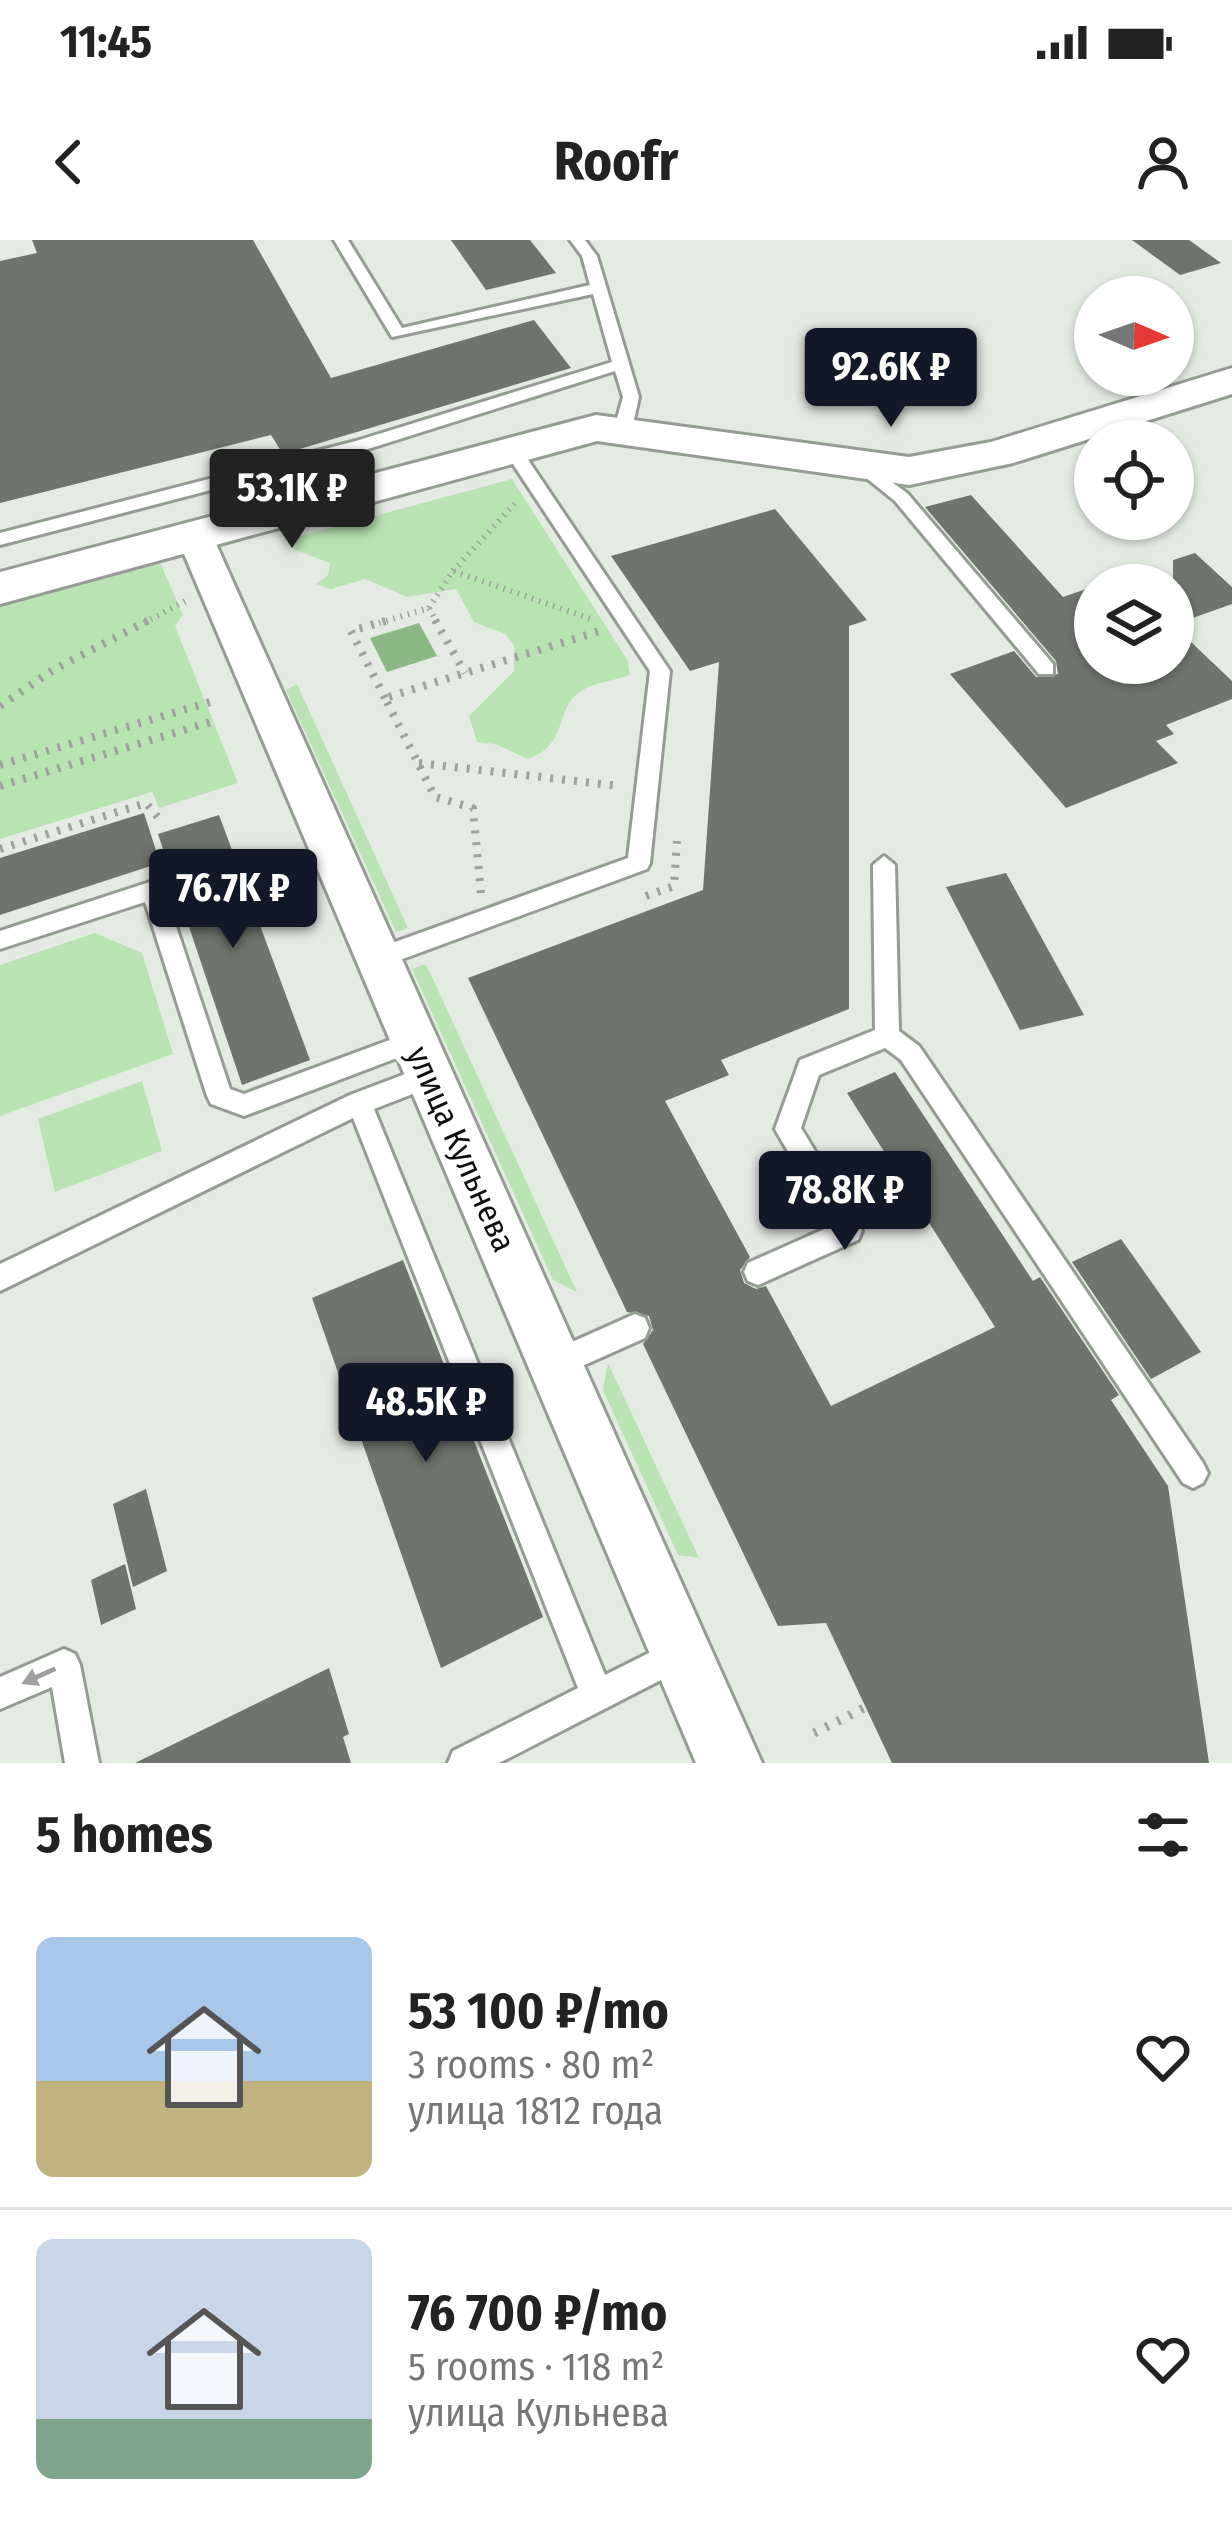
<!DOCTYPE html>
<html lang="en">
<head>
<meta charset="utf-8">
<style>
  :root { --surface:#fff; --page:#f6f6f6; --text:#222; --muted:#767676; --line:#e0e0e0; --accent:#111827 }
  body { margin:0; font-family:"Fira Sans Condensed",sans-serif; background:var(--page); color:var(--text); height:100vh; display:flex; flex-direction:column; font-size:45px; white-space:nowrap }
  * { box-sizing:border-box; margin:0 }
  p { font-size:39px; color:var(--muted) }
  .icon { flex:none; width:66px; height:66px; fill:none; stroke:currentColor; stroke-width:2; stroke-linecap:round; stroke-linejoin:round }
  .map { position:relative; height:1523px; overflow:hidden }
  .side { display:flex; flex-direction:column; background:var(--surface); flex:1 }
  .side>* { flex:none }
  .needle { width:78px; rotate:92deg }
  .tools { position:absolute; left:1074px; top:36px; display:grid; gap:24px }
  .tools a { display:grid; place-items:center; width:120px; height:120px; border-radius:50%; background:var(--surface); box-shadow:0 3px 9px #0004; font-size:60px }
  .price { position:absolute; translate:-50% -102px; padding:0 27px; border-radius:12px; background:var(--accent); color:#fff; font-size:39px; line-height:78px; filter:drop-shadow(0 3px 6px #0008) }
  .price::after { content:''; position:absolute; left:50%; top:72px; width:36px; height:27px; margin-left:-18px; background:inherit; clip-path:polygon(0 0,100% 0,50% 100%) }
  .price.active { background:#222; color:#fff }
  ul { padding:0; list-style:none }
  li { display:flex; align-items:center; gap:36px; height:300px; padding:0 36px }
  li+li { border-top:3px solid var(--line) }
  li span { display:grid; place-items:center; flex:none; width:336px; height:240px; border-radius:18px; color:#555 }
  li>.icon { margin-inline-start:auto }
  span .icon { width:144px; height:144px; fill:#fffc; stroke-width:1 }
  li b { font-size:51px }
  h2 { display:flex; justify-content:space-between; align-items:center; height:144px; padding:0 36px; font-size:51px }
  .status { display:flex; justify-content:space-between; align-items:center; height:84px; padding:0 60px; background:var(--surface); direction:ltr }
  .status svg { height:33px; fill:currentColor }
  header { display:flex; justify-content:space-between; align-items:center; height:156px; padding:0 36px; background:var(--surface); font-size:54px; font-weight:700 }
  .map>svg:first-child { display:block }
</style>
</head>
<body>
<div class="status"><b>11:45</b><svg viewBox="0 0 49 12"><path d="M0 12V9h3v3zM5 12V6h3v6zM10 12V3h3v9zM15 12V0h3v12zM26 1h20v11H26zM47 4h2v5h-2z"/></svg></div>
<header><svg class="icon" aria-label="back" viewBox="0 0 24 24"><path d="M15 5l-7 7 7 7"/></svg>Roofr<svg class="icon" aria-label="person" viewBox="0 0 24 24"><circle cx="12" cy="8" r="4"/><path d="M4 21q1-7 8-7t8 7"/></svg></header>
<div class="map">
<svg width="1232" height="1523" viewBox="0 0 1232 1523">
  <rect width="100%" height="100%" fill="#e4ebe3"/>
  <g fill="#bae3b4">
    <path d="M512 239 628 421 630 435C614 441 595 442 581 451 553 470 570 504 528 519L495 504 477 502 469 476 514 431V405L505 394 474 382 456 349 407 357 365 339 331 349 316 344 328 335 330 323 293 309V298Z"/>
    <polygon points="159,320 183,375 175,386 238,543 159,568 152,552 0,599 0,364"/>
    <polygon points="297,444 408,688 396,692 286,450"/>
    <polygon points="95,693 142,713 173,814 0,876 0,725"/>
    <polygon points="426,724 577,1052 553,1040 412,729"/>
    <polygon points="142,841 162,911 55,952 38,879"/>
    <polygon points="608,1123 699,1318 678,1315 603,1150"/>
  </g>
  <polygon fill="#8cb886" points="419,383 437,416 387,432 370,398"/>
  <g fill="#6f756e">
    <polygon points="32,0 253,0 331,138 534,80 571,128 283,214 271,195 0,263 0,21 37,13"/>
    <polygon points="451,0 530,0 556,33 486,50"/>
    <polygon points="1132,0 1189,0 1221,23 1180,35"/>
    <polygon points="971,255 1063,357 1095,346 1095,423 1105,423 1124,444 1173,425 1173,320 1195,313 1232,347 1232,364 1173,385 1232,441 1232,459 1166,485 1174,494 1156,501 1178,523 1066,568 950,434 1014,411 1036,437 1058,434 1056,421 925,267"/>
    <polygon points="775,269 867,380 849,386 849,769 721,820 729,835 665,861 750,1017 740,1030 744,1043 756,1049 766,1046 831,1166 995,1087 847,853 895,832 1033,1041 1040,1037 1119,1155 1111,1160 1168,1246 1209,1523 892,1523 826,1383 778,1386 643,1104 653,1090 649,1076 627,1072 468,738 703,650 719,422 690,431 611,316"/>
    <polygon points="144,573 160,623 0,675 0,618"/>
    <polygon points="219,575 310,820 242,845 158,594"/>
    <polygon points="1006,633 1084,775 1020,790 946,647"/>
    <polygon points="1121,999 1201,1112 1151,1139 1072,1022"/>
    <polygon points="403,1020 543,1377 441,1428 312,1058"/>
    <polygon points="146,1249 167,1331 133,1347 113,1264"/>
    <polygon points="125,1324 136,1369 101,1385 91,1340"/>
    <polygon points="329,1428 349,1494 343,1497 351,1523 135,1523"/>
  </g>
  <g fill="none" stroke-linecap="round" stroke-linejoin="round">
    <g stroke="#959c94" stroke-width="6">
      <g id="service">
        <polygon points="334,0 348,0 402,88 590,45 582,16 570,0 585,0 597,16 639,157 632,189 623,194 614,189 623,157 615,131 368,209 0,305 0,293 356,201 612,122 593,54 392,97"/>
        <polygon points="512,204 518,205 670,431 650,623 647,629 378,728 370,725 366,718 370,711 628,618 650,431 503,209"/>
        <polygon points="865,223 907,253 1053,424 1053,434 1039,434 895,261 859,232 859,224"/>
        <polygon points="884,616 895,625 899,791 919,806 1203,1223 1208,1233 1203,1243 1193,1248 1183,1243 901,820 885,808 819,835 801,888 858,982 862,991 858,1000 758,1045 748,1041 744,1032 748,1023 831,986 775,889 800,820 875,790 873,625"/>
        <polygon points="153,641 164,650 230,849 244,854 414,791 423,794 426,801 423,808 244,876 211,864 207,856 145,662 0,709 0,691"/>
        <polygon points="429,825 438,828 441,836 438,844 374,869 605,1435 681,1397 692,1402 697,1413 692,1424 499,1523 448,1523 453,1511 578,1448 353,878 0,1051 0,1024 350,855"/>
        <polygon points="635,1074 645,1078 649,1088 645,1098 555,1138 545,1134 541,1124 545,1114"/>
        <polygon points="64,1409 75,1414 80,1425 99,1523 65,1523 52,1447 0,1469 0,1437"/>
      </g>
    </g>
    <g stroke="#959c94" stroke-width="6">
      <polygon id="minor" points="194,283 212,295 762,1523 696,1523 176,295"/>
    </g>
    <g stroke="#959c94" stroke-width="6">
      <polygon id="tertiary" points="1232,128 1232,154 1013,223 909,245 597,201 0,364 0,332 596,175 909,217 991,202"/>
    </g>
    <g stroke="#9da29c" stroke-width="6" stroke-dasharray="1.5 6" stroke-linecap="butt">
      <polyline points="453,331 517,261"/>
      <polyline points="429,368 453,331 591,379"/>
      <polyline points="144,383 187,360"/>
      <polyline points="379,383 429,368 437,383"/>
    </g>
    <g stroke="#9da29c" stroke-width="8" stroke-dasharray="3 9" stroke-linecap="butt">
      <polyline points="435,380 465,433"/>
      <polyline points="385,458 351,391 389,380"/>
      <polyline points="0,466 53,430 149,380"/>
      <polyline points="419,523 619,546"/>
      <polyline points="0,525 210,462"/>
      <polyline points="0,546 217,480"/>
      <polyline points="0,609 146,563 161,581"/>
      <polyline points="481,653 473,568 435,557 385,458 603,390"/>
      <polyline points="646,656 674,646 677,601"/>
    </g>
    <polyline stroke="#9da29c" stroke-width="9" stroke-dasharray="3 10" stroke-linecap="butt" points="814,1493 866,1467"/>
    <use href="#service" fill="#fff" fill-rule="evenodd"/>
    <use href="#minor" fill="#fff" fill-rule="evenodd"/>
    <use href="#tertiary" fill="#fff" fill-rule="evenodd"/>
  </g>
  <defs><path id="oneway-solid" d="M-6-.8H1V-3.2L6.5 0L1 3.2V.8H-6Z" transform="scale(3)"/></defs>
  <use fill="#9e9f9e" href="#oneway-solid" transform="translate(39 1436) rotate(156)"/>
  <g text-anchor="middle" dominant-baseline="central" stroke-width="10" stroke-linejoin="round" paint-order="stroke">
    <g font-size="33" fill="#0d0f0c" stroke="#fff">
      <text transform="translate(461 909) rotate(66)">улица Кульнева</text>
    </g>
  </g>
</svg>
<div class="tools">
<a><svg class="needle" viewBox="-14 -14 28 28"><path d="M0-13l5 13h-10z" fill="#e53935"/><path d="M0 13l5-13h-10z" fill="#767676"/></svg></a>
<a><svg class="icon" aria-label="locate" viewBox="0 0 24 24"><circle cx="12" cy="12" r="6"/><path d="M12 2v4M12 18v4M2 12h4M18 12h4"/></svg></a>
<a><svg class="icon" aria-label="layers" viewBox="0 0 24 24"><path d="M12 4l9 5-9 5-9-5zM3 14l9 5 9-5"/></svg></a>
</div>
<b class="price" style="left:891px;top:190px">92.6K ₽</b>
<b class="price active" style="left:292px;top:311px">53.1K ₽</b>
<b class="price" style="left:233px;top:711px">76.7K ₽</b>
<b class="price" style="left:845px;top:1013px">78.8K ₽</b>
<b class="price" style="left:426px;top:1225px">48.5K ₽</b>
</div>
<section class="side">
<h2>5 homes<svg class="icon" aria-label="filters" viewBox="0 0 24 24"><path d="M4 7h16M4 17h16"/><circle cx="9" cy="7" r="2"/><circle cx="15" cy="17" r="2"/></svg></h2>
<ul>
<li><span style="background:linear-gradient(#a9c7e8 60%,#c2b280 0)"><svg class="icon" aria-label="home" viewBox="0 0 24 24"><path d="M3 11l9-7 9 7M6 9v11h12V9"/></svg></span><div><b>53 100 ₽/mo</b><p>3 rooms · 80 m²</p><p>улица 1812 года</p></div><svg class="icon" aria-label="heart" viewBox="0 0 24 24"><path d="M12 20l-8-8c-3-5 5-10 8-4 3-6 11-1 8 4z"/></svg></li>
<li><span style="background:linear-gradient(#c9d6e8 75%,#7fa58c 0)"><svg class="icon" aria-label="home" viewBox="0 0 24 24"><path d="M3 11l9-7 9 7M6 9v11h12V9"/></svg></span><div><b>76 700 ₽/mo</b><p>5 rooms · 118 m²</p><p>улица Кульнева</p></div><svg class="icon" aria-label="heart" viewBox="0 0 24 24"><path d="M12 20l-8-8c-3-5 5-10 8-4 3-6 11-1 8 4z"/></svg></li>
</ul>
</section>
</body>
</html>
